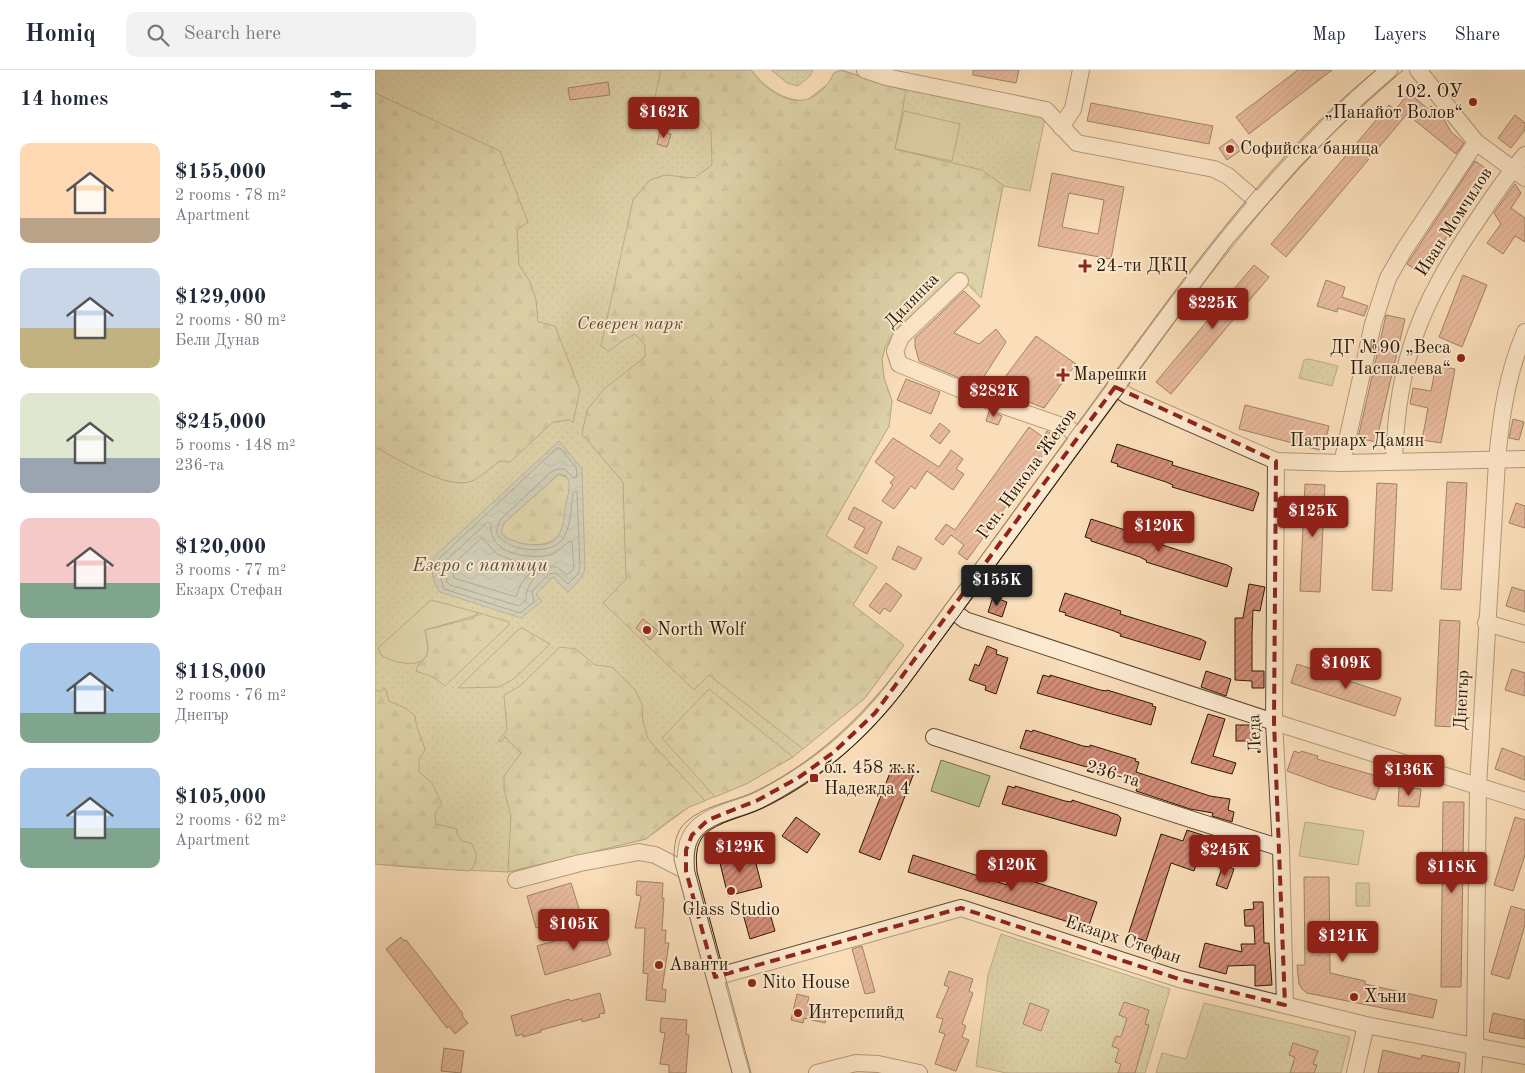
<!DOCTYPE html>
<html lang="en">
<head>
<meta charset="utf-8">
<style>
  :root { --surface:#fff; --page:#f2f2f3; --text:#1f2937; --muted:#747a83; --line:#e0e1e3; --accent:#8f2418 }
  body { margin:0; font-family:"Old Standard TT",serif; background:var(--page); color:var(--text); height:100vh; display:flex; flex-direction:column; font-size:19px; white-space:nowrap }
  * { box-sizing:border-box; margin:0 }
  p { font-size:16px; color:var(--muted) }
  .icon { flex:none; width:28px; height:28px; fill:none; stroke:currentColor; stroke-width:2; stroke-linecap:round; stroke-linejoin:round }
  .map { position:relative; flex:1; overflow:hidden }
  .drawer { display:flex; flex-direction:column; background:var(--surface); width:375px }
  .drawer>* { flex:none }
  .price { position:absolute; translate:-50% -42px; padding:0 11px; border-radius:5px; background:var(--accent); color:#fff; font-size:16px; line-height:32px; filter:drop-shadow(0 1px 2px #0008) }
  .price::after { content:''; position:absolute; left:50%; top:30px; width:15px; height:11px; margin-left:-8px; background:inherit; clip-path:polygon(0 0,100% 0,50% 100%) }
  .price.selected { background:#222; color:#fff }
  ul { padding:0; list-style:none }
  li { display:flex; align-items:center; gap:15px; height:125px; padding:0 20px }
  li span { display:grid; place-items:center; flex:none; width:140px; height:100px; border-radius:10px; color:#555 }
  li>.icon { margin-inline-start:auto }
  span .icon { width:60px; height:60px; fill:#fffc; stroke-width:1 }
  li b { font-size:21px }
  h2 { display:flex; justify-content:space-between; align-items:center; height:60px; padding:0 20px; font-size:21px }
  header { display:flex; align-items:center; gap:30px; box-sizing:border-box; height:70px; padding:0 25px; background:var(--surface); border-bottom:1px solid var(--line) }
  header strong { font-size:24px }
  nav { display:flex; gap:28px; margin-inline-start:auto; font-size:18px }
  .search { width:350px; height:45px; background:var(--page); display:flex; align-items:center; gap:12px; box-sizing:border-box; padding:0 18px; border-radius:10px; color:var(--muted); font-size:19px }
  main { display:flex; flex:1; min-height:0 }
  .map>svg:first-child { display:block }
</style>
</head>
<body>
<header>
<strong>Homiq</strong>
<div class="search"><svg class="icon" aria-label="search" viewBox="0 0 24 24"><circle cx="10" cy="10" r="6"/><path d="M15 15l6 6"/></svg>Search here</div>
<nav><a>Map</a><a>Layers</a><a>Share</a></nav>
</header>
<main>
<section class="drawer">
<h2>14 homes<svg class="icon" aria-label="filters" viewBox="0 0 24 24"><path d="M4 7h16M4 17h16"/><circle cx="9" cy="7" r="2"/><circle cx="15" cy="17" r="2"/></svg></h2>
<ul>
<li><span style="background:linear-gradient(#ffd9b3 75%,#b9a48a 0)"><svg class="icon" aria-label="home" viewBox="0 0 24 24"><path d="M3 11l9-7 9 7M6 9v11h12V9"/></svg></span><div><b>$155,000</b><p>2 rooms · 78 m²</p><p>Apartment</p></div></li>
<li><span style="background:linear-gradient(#c9d6e8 60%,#c2b280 0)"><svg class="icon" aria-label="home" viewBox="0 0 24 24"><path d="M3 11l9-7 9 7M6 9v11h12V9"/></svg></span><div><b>$129,000</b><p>2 rooms · 80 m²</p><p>Бели Дунав</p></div></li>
<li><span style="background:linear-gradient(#dfe7d0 65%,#9aa5b1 0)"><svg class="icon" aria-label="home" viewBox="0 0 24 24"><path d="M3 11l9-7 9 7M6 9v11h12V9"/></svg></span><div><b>$245,000</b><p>5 rooms · 148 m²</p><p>236-та</p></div></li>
<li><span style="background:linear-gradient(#f6c9c9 65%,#7fa58c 0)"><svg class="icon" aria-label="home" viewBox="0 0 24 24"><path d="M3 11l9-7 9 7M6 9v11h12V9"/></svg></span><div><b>$120,000</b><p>3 rooms · 77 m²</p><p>Екзарх Стефан</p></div></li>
<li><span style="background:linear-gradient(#a9c7e8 70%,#7fa58c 0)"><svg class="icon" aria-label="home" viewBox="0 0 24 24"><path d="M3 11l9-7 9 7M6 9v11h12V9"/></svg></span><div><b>$118,000</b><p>2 rooms · 76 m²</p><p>Днепър</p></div></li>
<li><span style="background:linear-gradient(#a9c7e8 60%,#7fa58c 0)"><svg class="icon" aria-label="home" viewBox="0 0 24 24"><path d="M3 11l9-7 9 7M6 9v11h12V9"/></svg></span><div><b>$105,000</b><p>2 rooms · 62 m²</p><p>Apartment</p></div></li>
</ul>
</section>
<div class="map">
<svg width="1150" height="1003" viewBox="0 0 1150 1003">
  <defs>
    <pattern id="grass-dots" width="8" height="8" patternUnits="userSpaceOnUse" patternTransform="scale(1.25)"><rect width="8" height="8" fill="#bac292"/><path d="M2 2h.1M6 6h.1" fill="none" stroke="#a0a67c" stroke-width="1.8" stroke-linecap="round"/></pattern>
    <pattern id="forest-firs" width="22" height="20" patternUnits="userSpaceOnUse" patternTransform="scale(1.25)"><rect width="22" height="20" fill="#bac292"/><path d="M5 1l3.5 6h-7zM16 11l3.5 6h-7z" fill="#a0a67c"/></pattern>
    <pattern id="water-waves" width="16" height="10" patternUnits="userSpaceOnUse" patternTransform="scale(1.25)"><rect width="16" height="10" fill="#a0bbb7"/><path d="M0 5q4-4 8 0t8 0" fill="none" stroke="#8aa09c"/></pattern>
    <pattern id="building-hatch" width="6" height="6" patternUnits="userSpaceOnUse" patternTransform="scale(1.25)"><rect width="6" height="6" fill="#d38c78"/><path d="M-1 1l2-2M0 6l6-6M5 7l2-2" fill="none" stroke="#ab7160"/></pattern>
  </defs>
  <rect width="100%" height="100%" fill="#fadeb9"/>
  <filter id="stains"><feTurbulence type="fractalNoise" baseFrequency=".004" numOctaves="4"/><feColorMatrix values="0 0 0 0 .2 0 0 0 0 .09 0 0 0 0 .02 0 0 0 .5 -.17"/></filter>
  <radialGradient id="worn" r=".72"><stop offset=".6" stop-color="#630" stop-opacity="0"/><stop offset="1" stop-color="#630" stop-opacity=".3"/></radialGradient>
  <g fill="url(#grass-dots)" stroke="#736d49">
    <path d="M0 0H376C391 19 408 30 431 31L454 13 459 3 467 0C534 24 601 33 670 48L655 121 628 116 606 228 583 204 526 256 510 277 507 289 509 308 517 331 514 356 451 466 502 497 478 535 529 575 490 628 418 687 371 714 314 737 271 769 133 802 45 798 0 794Z"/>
    <polygon points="396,0 438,0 435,6 423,16 412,13"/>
    <polygon points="934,289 963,296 957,316 924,308 929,290"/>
    <polygon points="981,813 994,813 995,836 981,836"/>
    <polygon points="626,864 795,919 770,1003 631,1003 601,996 613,905"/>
    <polygon points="829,933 975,967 966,1003 781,1003 787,983 811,989"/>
  </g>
  <g fill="url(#forest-firs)" stroke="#736d49">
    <path d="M286 0H376C400 33 438 46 459 3L465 0 531 21 520 79 607 100 628 115 606 228 583 204 526 256 510 277 507 289 509 308 517 331 514 356 451 466 502 497 478 535 529 575 490 628 428 679 334 605 319 620 228 533 251 509 248 412 207 364 212 340 229 319 270 287V275L260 264 247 271 234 281 226 276 258 130 275 110 290 105 319 108 337 95 336 61 319 40 302 30 279 32Z"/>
    <path d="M0 23 125 81 153 152 142 160 144 195 154 210 161 229 163 252 180 256 205 320 198 353 195 350 178 352 135 392 125 391C116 397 106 407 97 411 73 421 21 388 0 377Z"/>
    <path d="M184 404 193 408 195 414C189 447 195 480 150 474 142 473 130 469 126 462L129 453Z"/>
    <path d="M101 542 134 552V555L70 616 58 607 41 601C43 593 45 594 50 588 56 582 51 568 50 560L99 548 102 545Z"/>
    <polygon points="147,558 175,574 140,608 124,617 83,618 143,560"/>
    <polygon points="185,577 201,579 220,595 237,597 260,620 267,634 268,651 273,669 330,731 314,737 293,751 271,769 133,802 136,746 129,720 129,706 146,683 130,667 126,672 123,671 132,660 129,625 145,616"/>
    <path d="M10 618 14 631 32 639 40 646C41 659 47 668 50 680L44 689V702L57 713 67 734 60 743 61 754 82 759V764L87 771 96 773C103 783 103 792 95 801L0 794V619L4 622Z"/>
    <polygon points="334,619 418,687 371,714 340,727 287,668"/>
  </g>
  <g fill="#bac292" stroke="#736d49">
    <polygon points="529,41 585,54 577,91 520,79"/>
    <path d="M56 530 101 542 102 545 50 560C51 567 54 577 52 584 47 600 16 592 6 585L3 578Z"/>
    <polygon points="566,690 615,706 604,737 556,721"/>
    <polygon points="930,752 989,761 983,795 924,786"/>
  </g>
  <path fill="url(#water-waves)" stroke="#727a6e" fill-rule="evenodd" d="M184 371 207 399 210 499 207 507 193 522 178 507 161 524 167 531 146 548 65 522C58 513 54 496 60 486ZM184 404 191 406C197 414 193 424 191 433 188 451 189 473 166 475 158 475 149 475 142 472 136 469 129 468 126 462L129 453Z"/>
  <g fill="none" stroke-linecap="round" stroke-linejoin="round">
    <g stroke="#666a5c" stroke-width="1">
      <path d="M182 378H185L201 397 202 407 199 408 189 399H183L176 402 125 450 121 462C128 481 173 486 186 471 196 460 196 437 198 423L202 421 205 498 203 504 193 514 181 503 174 504 157 521 159 532 145 543 69 519 62 495 64 489Z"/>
      <path d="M113 452 116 454C112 483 153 490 175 485 184 483 189 473 197 471L199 499 192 505 182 497C167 494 149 516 151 530L144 536 75 515 72 512 69 493Z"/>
      <polygon points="107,468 122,484 142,492 161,495 146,514 141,527 79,508 77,496"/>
    </g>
  </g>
  <g fill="url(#building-hatch)" stroke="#2c1800" fill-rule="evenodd">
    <polygon points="598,0 644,0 641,13 598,5"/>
    <polygon points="923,0 957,0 874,64 861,47"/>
    <polygon points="233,12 235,25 195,30 193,18"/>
    <polygon points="1034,23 1053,39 1056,36 1067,46 1076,62 1089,73 1081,84 1032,44 911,187 896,174 1014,35 1020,40"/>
    <polygon points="716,33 838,56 834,74 712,51"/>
    <polygon points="1140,45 1150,53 1150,60 1136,78 1123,68"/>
    <polygon points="285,61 296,64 292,77 282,74"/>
    <polygon points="857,69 866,80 852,90 844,78"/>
    <polygon points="1100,91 1116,102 1047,204 1032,194"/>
    <path d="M677 103 749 117 736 189 663 176ZM694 123 729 130 723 164 687 157Z"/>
    <polygon points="1140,114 1146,123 1136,138 1150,148 1150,172 1140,166 1128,184 1112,173 1126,154 1119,143"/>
    <polygon points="879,195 894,207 796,324 781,312"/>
    <polygon points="1088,205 1112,215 1087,277 1064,267"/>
    <polygon points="951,210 970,217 967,227 993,236 989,246 963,238 962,242 942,236"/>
    <polygon points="589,221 605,236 579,263 604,274 621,259 631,272 603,316 544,291 540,276 540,268"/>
    <polygon points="1011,245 1030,249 1001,372 983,368"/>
    <polygon points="661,266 701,294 669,338 621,319"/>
    <polygon points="1061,295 1080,299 1066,373 1047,370 1053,338 1035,334 1038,318 1056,321"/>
    <polygon points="531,309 565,322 556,344 522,330"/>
    <polygon points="870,335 954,356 948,381 864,359"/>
    <polygon points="614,341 627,346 623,355 611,351"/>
    <polygon points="1138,349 1149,352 1144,370 1134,368"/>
    <polygon points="565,353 575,361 565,374 555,366"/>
    <polygon points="654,357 668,367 672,361 681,367 592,490 583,483 589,475 576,465 568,475 560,469 571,454 580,460"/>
    <polygon points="518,368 564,397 576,380 588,389 581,399 589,404 578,420 552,401 540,419 536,416 519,439 507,431 518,415 515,413 520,407 500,392"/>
    <polygon points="742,374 798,392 797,395 878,420 884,423 878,441 797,417 798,415 791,412 742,396 743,394 736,392"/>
    <polygon points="1072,412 1092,413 1086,520 1066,519"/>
    <polygon points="1002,413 1022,414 1017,521 997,520"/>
    <polygon points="930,414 950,415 945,522 925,521"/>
    <polygon points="1141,433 1150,436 1150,458 1134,453"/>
    <polygon points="479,437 507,452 492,484 479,477 490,458 473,449"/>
    <polygon points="716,449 772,467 771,470 852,495 857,498 852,517 771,492 772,491 765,487 716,471 716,469 710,467"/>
    <polygon points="523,476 547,488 540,500 517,489"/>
    <polygon points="511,513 527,525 515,542 509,538 505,544 494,536"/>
    <polygon points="874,514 890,517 885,541 878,540 877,564 877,601 889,601 889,618 877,618 877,611 860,610 860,548 868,548"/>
    <polygon points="1137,517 1150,521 1150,542 1131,536"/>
    <polygon points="690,523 746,541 745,544 826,569 831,572 825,590 745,566 746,564 739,561 690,545 691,543 684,541"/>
    <polygon points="618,527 632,532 627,547 613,542"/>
    <polygon points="268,549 283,561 275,570 261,558"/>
    <polygon points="1065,550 1085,551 1080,657 1060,656"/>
    <polygon points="612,576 622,580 621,584 633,588 621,624 610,620 611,616 594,610 600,594 604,596"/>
    <polygon points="922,594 1026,628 1020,646 916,613"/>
    <polygon points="1137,599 1150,603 1150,626 1130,620"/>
    <polygon points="831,601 856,609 851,626 826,617"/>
    <polygon points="668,605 675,607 675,605 725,620 732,621 732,620 778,634 777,636 781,637 776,655 662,623"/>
    <polygon points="833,644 850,649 838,686 861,693 857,704 816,693"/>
    <rect x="861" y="655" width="16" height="16"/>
    <polygon points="651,660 657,662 658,660 708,676 715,677 715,675 761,689 760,691 764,692 761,702 835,726 855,729 853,740 859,742 857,752 837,746 838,743 815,739 761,721 764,712 645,678"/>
    <polygon points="1127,678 1150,687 1150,710 1120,699"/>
    <polygon points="919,681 925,683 926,681 943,686 942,689 1002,706 1002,708 1007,710 1000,730 956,717 912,701"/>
    <polygon points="518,695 539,703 505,790 484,782"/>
    <polygon points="633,716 640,718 640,716 690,731 697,732 697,730 743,745 746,748 741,766 627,734"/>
    <polygon points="1024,717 1046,719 1044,737 1023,736"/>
    <polygon points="1068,732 1089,732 1086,917 1066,917"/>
    <polygon points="421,747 445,764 432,783 407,766"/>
    <polygon points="1140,747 1150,750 1150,785 1138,821 1119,815"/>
    <polygon points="812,760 852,773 845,795 823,788 819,801 796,793 771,871 753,865 786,764 808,771"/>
    <polygon points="362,784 379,786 387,817 353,826 344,789"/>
    <polygon points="538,785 632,815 635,804 722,832 713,858 533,802"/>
    <polygon points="848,795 859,799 852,819 841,815"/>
    <polygon points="929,807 954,807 955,903 990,911 990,914 1062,930 1058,948 932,923 927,919 924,914 922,895 930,895"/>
    <polygon points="262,811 288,813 287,828 289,828 287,860 291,860 290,873 294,873 287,919 291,920 290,932 271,930 273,904 268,903 270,858 260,858 266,826 261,825"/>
    <polygon points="196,813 206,845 161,858 152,826"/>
    <polygon points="878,832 888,832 889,873 894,873 897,915 880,916 880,895 853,896 851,904 824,897 830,873 867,882 866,874 880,874 879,856 870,856 869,840 879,839"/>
    <polygon points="1136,836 1150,840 1150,855 1134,909 1116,904"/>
    <polygon points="393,837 400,861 375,869 368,844"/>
    <polygon points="228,857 236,885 170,905 162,876"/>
    <polygon points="26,867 29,871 31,870 55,900 88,944 87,946 93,953 80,964 74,956 72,958 11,879"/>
    <polygon points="487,876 500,922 490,924 477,879"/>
    <polygon points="574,901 598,909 594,921 598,923 587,954 591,956 587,967 594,970 581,1001 560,994 570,964 564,962 568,949 561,947 574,917 569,915"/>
    <polygon points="225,923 230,943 224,944 225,947 207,952 207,949 166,960 166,962 148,967 148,964 141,966 136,946 194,929 195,931"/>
    <polygon points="422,924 434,927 432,934 453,939 450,953 429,948 428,953 416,950"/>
    <polygon points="749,932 774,940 770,954 774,955 760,1003 743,1003 746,994 740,992 744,979 737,976 741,966 746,967 752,948 744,945"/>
    <polygon points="655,933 674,940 666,961 648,954"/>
    <polygon points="1118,943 1150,950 1150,969 1114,962"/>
    <polygon points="286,948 312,950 311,964 314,965 311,1003 294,1003 294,995 285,994 290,963 285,962"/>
    <polygon points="918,973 943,981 938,994 942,995 939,1003 915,1003 920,987 914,985"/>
    <polygon points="69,978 89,981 86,1003 66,1001"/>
    <polygon points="1008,980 1046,989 1047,985 1085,993 1083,1003 1003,1003"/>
  </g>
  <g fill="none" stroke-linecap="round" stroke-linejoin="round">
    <g stroke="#604a2e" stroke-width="18">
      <g id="minor">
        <polyline points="490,0 511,7 671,40 702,73 839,99 853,106 882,131"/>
        <polyline points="1043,0 1101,72 1150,108"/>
        <polyline points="686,57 698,39 706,0"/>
        <polyline points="585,211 526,267 520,281 524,294 609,329 693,358 704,367"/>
        <polyline points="740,317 753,326 901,391 967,393 1150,389"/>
        <polyline points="901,391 899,652 906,778 910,935"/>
        <path d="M1019 391C1022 289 1047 229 1105 146 1119 125 1133 104 1150 85"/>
        <polyline points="967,393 998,254 1013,208 1029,180 1101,72"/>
        <polyline points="577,540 590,550 899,652 1150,731"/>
        <polyline points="1111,553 1150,564"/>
        <polyline points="559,667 906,778"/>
        <polyline points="141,810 205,793 264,782 280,785 311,801"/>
        <polyline points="340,907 586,838 804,909 991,955 1150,986"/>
        <path d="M366 1003 311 801C310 785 310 770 322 758 337 743 366 739 384 730 441 701 489 661 526 610 598 513 669 415 740 318 824 203 905 92 1014 0"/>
        <polyline points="442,1003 481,993 503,994 544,1003"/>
        <polyline points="980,1003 991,955"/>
        <path d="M1098 1003 1100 976 1103 716 1122 391C1126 346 1132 303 1150 262"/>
      </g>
    </g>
    <use href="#minor" stroke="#fcead2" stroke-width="16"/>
    <g stroke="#2c1800" stroke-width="1">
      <path d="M357 1003 299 790C299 776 300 762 311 752 328 736 356 732 377 723 438 694 485 649 526 596 598 497 671 397 743 298 821 192 898 84 1001 0"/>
      <path d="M376 1003 322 802C321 788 320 776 329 765 343 751 370 747 388 738 447 710 494 666 533 615L857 174 926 95 964 57 1028 0"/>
    </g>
  </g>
  <path d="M0 0H1150V1003H0ZM740 317 901 391 899 652 910 935 804 909 586 838 340 907 311 801V780L317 765 333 750 383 730 423 708 459 682 500 643Z" fill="#fadeb9" fill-opacity=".55" fill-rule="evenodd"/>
  <path fill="none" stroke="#8f2418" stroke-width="4" stroke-dasharray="10 6" stroke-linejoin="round" d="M740 317 901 391 899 652 910 935 804 909 586 838 340 907 311 801V780L317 765 333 750 383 730 423 708 459 682 500 643Z"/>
  <g fill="#8f2418" stroke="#fcead2" stroke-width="2">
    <circle cx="1098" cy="32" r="5"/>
    <circle cx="855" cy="79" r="5"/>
    <path d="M707.5 188.5h5v5h5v5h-5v5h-5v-5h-5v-5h5z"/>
    <circle cx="1086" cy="288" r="5"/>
    <path d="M685.5 297.5h5v5h5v5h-5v5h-5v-5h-5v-5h5z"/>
    <circle cx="272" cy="560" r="5"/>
    <rect x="434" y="703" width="10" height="10" rx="2.5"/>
    <circle cx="356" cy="821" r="5"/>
    <circle cx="284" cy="895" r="5"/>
    <circle cx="377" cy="913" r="5"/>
    <circle cx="979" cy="927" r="5"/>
    <circle cx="423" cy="943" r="5"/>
  </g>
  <g text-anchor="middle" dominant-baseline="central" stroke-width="4" stroke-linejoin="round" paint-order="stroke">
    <g font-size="18" fill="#2c1800" stroke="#fcead2" text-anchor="start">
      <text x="1088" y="22" text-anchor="end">102. ОУ<tspan x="1088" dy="21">„Панайот Волов“</tspan></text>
      <text x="865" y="79">Софийска баница</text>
      <text x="721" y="196">24-ти ДКЦ</text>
      <text x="1076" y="278" text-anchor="end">ДГ №90 „Веса<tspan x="1076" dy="21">Паспалеева“</tspan></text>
      <text x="698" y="305">Марешки</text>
      <text x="282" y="560">North Wolf</text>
      <text x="449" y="698">бл. 458 ж.к.<tspan x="449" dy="21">Надежда 4</tspan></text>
      <text x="356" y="840" text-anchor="middle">Glass Studio</text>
      <text x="294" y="895">Аванти</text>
      <text x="387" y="913">Nito House</text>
      <text x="989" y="927">Хъни</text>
      <text x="433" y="943">Интерспийд</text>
    </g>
    <g font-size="18" fill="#2c1800" stroke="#fcead2">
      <text transform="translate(1079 152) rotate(-57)">Иван Момчилов</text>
      <text transform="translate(537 231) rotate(-46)">Дилянка</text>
      <text x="982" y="371">Патриарх Дамян</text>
      <text transform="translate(652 404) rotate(-54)">Ген. Никола Жеков</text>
      <text transform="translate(1087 630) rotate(-87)">Днепър</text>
      <text transform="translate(880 664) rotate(-92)">Леда</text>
      <text transform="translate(738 704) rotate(17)">236-та</text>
      <text transform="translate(748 870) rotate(18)">Екзарх Стефан</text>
    </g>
    <g font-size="18" font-style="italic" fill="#574b2c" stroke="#fcead2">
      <text x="255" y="254">Северен парк</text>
    </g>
    <g font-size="19" font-style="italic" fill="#555140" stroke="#fcead2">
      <text x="105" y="496">Езеро с патици</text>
    </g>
  </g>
  <rect width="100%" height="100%" filter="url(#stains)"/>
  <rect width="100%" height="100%" fill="url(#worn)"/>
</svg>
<b class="price" style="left:289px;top:69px">$162K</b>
<b class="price" style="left:838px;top:260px">$225K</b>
<b class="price" style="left:619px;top:348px">$282K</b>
<b class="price" style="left:938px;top:468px">$125K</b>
<b class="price" style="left:784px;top:483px">$120K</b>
<b class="price selected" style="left:622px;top:537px">$155K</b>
<b class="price" style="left:971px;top:620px">$109K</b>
<b class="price" style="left:1034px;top:727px">$136K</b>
<b class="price" style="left:365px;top:804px">$129K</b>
<b class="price" style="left:850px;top:807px">$245K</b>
<b class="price" style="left:637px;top:822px">$120K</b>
<b class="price" style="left:1077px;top:824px">$118K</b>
<b class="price" style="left:199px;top:881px">$105K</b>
<b class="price" style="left:968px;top:893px">$121K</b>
</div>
</main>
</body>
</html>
